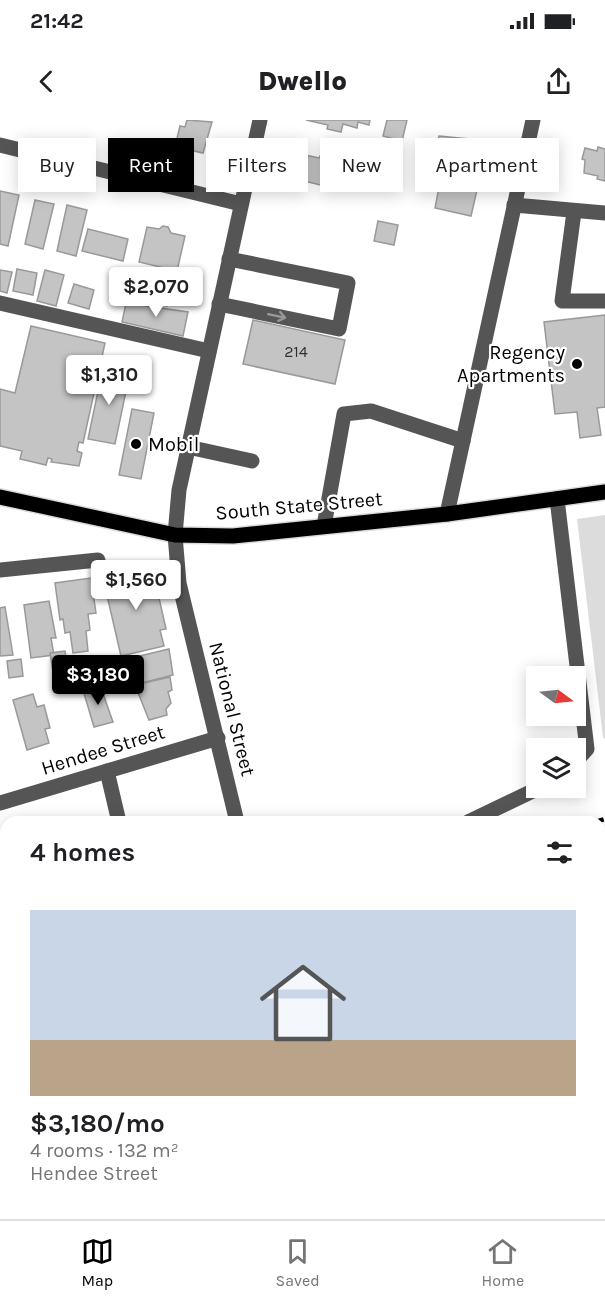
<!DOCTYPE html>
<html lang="en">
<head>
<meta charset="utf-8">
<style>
  :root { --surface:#fff; --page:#f6f6f6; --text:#202124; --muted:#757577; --line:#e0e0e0; --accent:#000 }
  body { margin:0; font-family:Karla,sans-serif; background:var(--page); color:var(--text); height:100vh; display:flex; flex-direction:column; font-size:22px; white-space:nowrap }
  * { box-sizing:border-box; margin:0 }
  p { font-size:20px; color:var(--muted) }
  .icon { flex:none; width:33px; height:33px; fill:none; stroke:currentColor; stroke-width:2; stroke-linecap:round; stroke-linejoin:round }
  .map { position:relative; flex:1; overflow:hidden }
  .drawer { position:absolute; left:0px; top:696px; width:606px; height:404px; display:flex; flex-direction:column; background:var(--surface); border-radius:18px 18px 0 0; box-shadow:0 3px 15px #0003 }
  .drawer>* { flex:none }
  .guide { position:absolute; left:18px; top:18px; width:570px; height:54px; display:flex; gap:12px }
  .needle { width:39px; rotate:105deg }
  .controls { position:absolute; left:526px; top:546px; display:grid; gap:12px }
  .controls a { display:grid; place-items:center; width:60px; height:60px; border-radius:0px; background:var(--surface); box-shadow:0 3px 15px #0003; font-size:30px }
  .price { position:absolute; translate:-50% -51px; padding:0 14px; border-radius:6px; background:#fff; color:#222; font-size:20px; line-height:39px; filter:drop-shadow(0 2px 3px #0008) }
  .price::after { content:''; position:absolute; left:50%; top:36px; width:18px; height:14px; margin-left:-9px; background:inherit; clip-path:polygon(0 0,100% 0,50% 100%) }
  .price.current { background:var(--accent); color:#fff }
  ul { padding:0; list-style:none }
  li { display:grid; align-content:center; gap:12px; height:318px; padding:0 30px }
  li span { display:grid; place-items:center; height:186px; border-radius:0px; color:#555 }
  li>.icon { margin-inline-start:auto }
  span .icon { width:108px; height:108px; fill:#fffc; stroke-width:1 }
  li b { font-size:26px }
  h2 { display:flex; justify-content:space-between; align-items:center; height:72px; padding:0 30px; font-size:26px }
  .tag { padding:0 21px; border-radius:0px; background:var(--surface); box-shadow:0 3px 15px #0003; font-size:21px; line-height:54px }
  .tag.current { background:var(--accent); color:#fff }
  .status { display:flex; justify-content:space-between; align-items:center; height:42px; padding:0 30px; background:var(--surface); direction:ltr }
  .status svg { height:16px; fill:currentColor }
  header { display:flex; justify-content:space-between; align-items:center; height:78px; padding:0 30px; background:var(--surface); font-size:27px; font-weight:800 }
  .dock { display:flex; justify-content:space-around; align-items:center; height:84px; border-top:2px solid var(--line); background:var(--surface); font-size:16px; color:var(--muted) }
  .dock a { display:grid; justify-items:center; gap:3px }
  .dock .current { color:var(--accent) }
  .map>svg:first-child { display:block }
</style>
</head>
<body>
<div class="status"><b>21:42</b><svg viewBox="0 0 49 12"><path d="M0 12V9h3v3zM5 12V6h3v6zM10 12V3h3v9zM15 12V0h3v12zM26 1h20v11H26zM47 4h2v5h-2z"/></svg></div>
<header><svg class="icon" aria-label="back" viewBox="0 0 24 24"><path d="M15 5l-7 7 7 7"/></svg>Dwello<svg class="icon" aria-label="share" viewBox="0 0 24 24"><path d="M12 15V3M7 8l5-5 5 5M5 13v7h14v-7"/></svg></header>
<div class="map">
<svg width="605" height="1099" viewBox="0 0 605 1099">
  <rect width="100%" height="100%" fill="#fff"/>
  <polygon fill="#dcdcdc" points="605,395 605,619 603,617 577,399"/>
  <polygon fill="#a3a3a3" points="605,933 605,1099 172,1099 176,1094 600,1094 600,934"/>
  <g fill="#c4c4c4" stroke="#999" stroke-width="1.5">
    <polygon points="187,0 212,2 203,33 175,27 180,6 185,7"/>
    <polygon points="306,0 370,0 369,5 358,2 357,8 343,4 341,12 327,9 328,5"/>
    <polygon points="387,0 407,0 402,21 383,16"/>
    <polygon points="439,16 469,19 468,25 483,28 479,50 461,47 461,51 445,47 446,39 434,36"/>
    <polygon points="598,27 605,29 605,61 597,59 598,56 584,53 585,40 582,39 585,28 597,31"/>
    <polygon points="321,34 345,39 343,45 350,47 347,64 331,61 329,67 300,60 305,35 319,38"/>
    <polygon points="369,36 391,40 387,59 365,55"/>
    <polygon points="440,62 477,70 471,96 435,88"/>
    <polygon points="0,71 19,75 8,126 0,124"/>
    <polygon points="35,80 54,84 43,129 25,124"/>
    <polygon points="67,85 87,90 76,136 57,131"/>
    <polygon points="378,101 398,105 394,125 374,121"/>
    <polygon points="163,106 168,107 171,113 185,116 177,151 139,142 147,107 159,109"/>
    <polygon points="88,109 128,119 123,141 82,131"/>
    <polygon points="17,149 37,153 33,175 13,171"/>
    <polygon points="0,150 12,152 7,173 0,171"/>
    <polygon points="45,150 64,155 56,186 37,181"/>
    <polygon points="132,155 172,165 167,186 126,179"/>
    <polygon points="74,164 94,170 89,189 68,183"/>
    <polygon points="126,183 188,192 183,216 122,202"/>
    <polygon points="605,195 605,287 597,288 601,315 580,318 577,292 555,294 544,202"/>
    <polygon points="253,200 345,220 335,264 243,244"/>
    <polygon points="31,206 105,223 83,323 79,322 77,331 82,333 79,346 51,342 52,339 48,338 46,345 20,339 22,331 0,326 0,269 15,273"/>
    <polygon points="103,247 130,252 115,324 88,319"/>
    <polygon points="132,289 154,293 141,359 119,355"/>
    <polygon points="152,447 166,509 160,510 164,526 121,536 103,458"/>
    <polygon points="91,458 96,493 88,494 90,510 86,511 88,531 73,533 70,512 65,513 63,499 60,500 55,463"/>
    <polygon points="49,481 56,518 51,518 54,535 31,538 24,485"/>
    <polygon points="5,487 13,535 0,536 0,488"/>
    <polygon points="169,529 173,555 130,566 123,540"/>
    <polygon points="65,531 68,550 53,552 50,533"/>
    <polygon points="21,539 23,556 9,558 7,541"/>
    <polygon points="170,557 172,570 168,572 171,583 166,589 167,595 149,600 135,565"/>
    <polygon points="100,565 113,602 94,607 83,570"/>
    <polygon points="33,574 37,587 44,585 50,608 45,609 49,623 27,630 13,580"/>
  </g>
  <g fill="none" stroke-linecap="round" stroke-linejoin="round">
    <g stroke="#dbdbdb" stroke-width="18">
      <polyline id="major" points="0,377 175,415 233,416 447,394 605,372"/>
    </g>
    <g stroke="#555" stroke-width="15">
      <polyline points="0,25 241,84"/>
      <polyline points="514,85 605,93"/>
      <polyline points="574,92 562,181 605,181"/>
      <polyline points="0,183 209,231"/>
      <polyline points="219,184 339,209 348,163 229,139"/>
      <polyline points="188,327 252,341"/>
      <polyline points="557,379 587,629 576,641"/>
      <polyline points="447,394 533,0"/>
      <polyline points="324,406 344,294 371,291 463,321"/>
      <polyline points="0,450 98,440"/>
      <polyline points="107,651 119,702"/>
      <polyline points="0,683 218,618"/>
      <polyline points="237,702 179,463 175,415 179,370 260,0"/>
      <polyline points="468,702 539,668"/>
      <polyline points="0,840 6,840"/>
      <polyline points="86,1094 87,1099"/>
    </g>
    <use href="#major" stroke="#000" stroke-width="15"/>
    <g stroke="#000" stroke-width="4.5" stroke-dasharray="9 3 1.5 3" stroke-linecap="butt">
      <polyline points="595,702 605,699"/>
      <polyline points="600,898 605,896"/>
      <polyline points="0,901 6,899"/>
      <polyline points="600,911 605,910"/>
      <polyline points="0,1067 6,1066"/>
      <polyline points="0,1079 6,1078"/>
    </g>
  </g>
  <defs><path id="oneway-shaft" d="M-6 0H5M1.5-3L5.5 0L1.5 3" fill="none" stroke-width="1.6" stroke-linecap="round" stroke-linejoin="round" transform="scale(1.5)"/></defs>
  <use stroke="#999" href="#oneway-shaft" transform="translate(277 196) rotate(12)"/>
  <g fill="#000" stroke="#fff" stroke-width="2">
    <circle cx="577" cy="244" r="6"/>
    <circle cx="136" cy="324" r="6"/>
  </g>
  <g text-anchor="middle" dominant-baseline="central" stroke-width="4.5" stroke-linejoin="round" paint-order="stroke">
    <g font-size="16" fill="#313131">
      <text x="296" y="231">214</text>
    </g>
    <g font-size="20" fill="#000" stroke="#fff" text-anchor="end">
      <text x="565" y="232">Regency<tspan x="565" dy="23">Apartments</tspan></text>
      <text x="148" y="324" text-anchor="start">Mobil</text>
    </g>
    <g font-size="20" fill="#000" stroke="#fff">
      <text transform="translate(299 386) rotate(-5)">South State Street</text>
      <text transform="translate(232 589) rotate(76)">National Street</text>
      <text transform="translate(103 630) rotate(-17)">Hendee Street</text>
    </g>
  </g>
</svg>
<div class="controls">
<a><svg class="needle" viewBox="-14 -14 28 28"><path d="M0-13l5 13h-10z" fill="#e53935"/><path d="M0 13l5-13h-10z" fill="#757577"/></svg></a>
<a><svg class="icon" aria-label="layers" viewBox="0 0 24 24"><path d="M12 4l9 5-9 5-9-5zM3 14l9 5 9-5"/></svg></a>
</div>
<b class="price" style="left:156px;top:198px">$2,070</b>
<b class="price" style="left:109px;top:286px">$1,310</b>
<b class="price" style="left:136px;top:491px">$1,560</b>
<b class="price current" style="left:98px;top:586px">$3,180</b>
<div class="guide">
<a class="tag">Buy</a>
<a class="tag current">Rent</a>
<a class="tag">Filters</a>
<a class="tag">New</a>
<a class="tag">Apartment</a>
</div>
<section class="drawer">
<h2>4 homes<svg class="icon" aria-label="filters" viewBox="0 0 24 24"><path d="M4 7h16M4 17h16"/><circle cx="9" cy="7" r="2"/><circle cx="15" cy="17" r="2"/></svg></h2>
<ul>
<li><span style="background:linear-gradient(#c9d6e8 70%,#b9a48a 0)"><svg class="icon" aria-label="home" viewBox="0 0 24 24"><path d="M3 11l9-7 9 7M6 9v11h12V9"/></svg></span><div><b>$3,180/mo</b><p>4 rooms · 132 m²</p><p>Hendee Street</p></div></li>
</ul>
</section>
</div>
<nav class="dock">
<a class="current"><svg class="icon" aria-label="map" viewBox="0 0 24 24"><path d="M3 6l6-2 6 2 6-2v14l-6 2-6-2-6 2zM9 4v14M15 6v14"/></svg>Map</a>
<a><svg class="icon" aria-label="saved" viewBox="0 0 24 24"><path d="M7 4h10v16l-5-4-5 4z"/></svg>Saved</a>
<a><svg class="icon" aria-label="home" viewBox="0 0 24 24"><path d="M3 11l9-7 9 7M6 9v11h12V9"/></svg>Home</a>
</nav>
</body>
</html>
